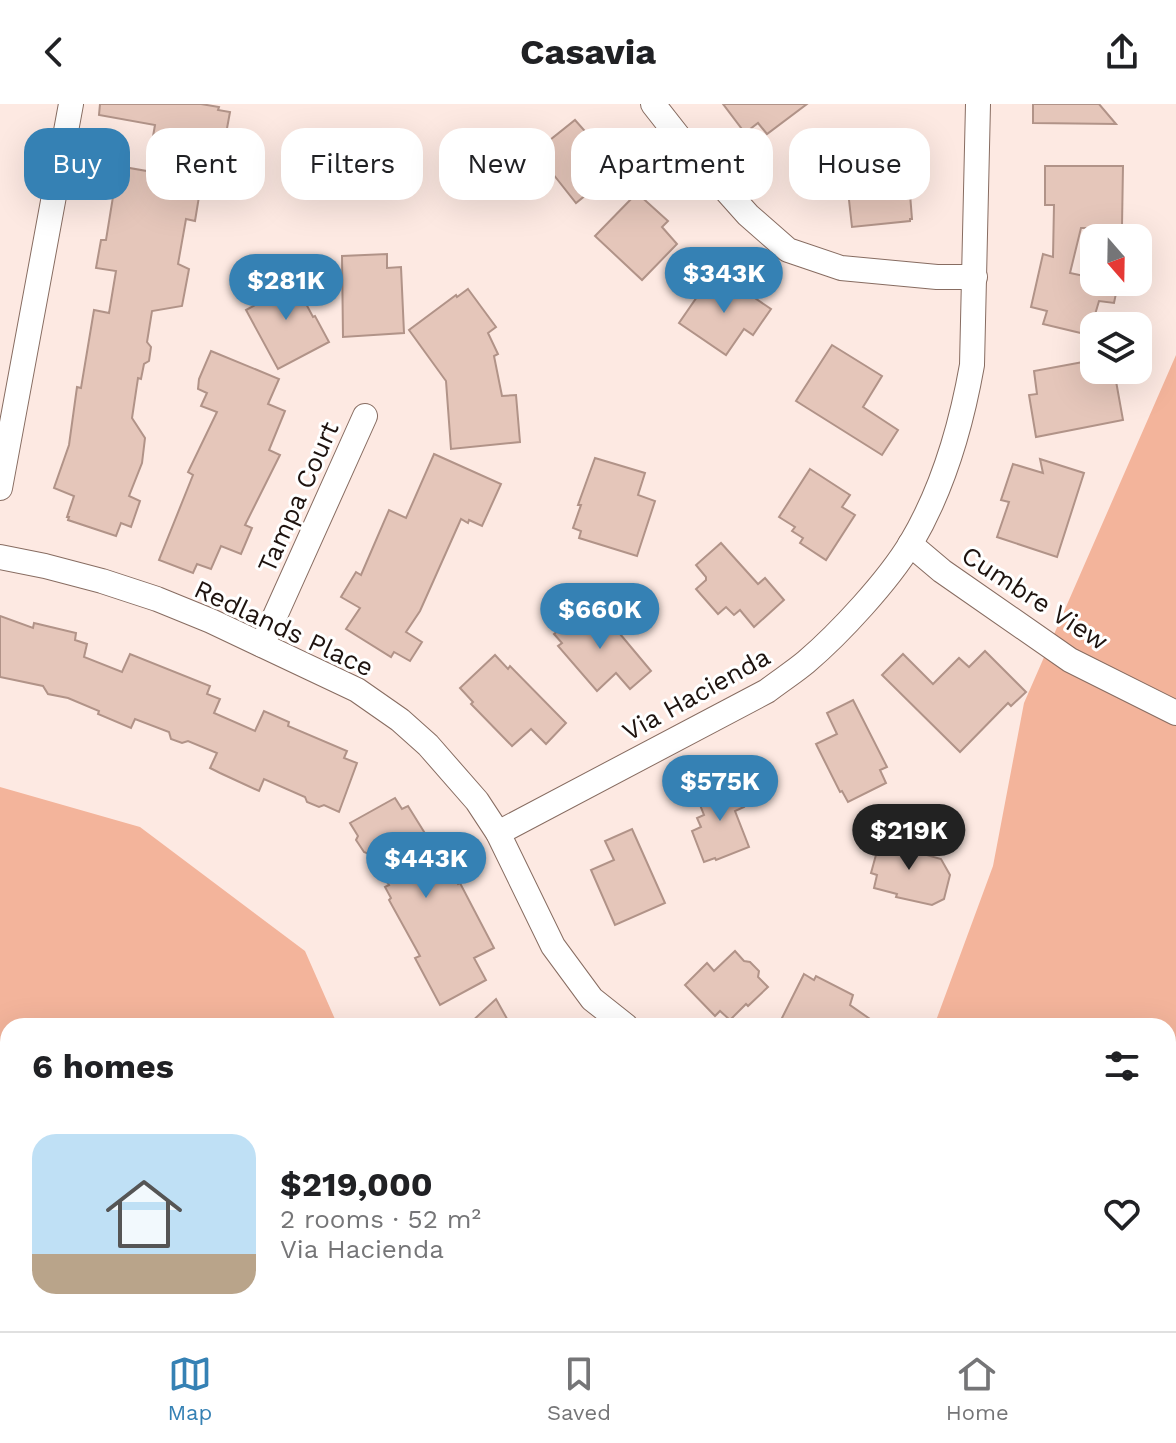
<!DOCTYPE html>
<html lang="en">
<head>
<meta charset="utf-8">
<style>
  :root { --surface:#fff; --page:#f2f2f2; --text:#202124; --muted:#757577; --line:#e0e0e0; --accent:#3581b4 }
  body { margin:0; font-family:"Work Sans",sans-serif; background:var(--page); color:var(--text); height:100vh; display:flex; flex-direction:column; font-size:30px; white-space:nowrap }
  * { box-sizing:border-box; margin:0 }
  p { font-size:26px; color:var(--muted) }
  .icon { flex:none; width:44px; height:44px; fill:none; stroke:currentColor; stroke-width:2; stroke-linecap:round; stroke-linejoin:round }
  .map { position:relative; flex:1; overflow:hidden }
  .details { position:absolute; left:0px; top:914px; width:1176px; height:314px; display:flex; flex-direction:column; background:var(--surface); border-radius:24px 24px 0 0; box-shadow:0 8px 32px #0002 }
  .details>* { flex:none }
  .banner { position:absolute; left:24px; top:24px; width:1128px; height:72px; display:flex; gap:16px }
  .needle { width:52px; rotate:160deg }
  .controls { position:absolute; left:1080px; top:120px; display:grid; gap:16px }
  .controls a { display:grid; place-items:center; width:72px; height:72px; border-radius:16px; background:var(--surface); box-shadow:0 8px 32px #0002; font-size:40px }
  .price { position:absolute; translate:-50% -68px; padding:0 18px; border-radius:28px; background:var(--accent); color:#fff; font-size:26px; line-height:52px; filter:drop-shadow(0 2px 4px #0008) }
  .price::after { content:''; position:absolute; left:50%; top:48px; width:24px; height:18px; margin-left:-12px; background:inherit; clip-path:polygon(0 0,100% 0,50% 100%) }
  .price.selected { background:#222; color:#fff }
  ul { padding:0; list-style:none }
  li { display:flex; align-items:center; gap:24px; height:200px; padding:0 32px }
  li span { display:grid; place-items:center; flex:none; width:224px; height:160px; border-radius:24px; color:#555 }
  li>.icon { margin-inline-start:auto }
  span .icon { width:96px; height:96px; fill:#fffc; stroke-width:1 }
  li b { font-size:34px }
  h2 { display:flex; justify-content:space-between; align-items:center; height:96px; padding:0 32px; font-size:34px }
  .chip { padding:0 28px; border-radius:24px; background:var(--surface); box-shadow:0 8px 32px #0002; font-size:28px; line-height:72px }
  .chip.selected { background:var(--accent); color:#fff }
  header { display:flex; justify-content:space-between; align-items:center; height:104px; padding:0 32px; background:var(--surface); font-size:36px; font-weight:700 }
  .tab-bar { display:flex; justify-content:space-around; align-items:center; height:112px; border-top:2px solid var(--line); background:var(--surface); font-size:22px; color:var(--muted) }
  .tab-bar a { display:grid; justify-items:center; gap:4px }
  .tab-bar .selected { color:var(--accent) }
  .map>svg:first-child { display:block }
</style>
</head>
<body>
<header><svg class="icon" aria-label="back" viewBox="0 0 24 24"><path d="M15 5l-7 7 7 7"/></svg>Casavia<svg class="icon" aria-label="share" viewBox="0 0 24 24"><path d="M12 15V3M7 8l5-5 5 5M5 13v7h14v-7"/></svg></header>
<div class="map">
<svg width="1176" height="1227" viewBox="0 0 1176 1227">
  <rect width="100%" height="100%" fill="#fde9e2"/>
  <polygon fill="#f3b49b" points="1176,251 1176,1227 0,1227 0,683 140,723 305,847 338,922 8,922 8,1220 1168,1220 1168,922 934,922 993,762 1024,599"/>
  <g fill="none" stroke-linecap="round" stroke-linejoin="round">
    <g stroke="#5eafea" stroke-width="8">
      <polyline points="0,1202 8,1205"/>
      <polyline points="42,1220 58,1227"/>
    </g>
  </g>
  <g fill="#e5c6ba" stroke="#b19388" stroke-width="2">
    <polygon points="100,0 201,0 219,3 218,6 230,8 221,57 210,55 210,56 205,56 195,117 186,115 178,160 189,165 182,202 152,207 147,238 151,243 149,257 144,260 141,275 138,274 132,314 145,334 142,359 129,392 140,397 131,423 121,419 116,432 68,416 69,413 67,413 74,392 54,384 69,341 77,283 81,284 94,206 109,209 116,167 96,164 101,136 106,136 118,62 147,67 155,21 99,11"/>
    <polygon points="723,0 807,0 767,30 758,19 745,29"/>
    <polygon points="1033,0 1099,0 1116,20 1033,19"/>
    <polygon points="575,16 590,33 597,28 619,56 619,64 576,99 553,70 540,79 526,61 538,52 535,48"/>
    <polygon points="912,53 915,89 910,90 912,115 910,115 910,117 852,123 846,69 849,69 848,59"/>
    <polygon points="1045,62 1123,62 1122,122 1106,122 1106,124 1081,124 1070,169 1094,174 1094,178 1118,180 1114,199 1099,197 1089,231 1043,220 1047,207 1031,203 1043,150 1053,153 1054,101 1045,101"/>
    <polygon points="637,89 668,117 662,123 677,140 642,176 595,132"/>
    <polygon points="387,150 387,164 401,163 404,229 343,233 342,152"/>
    <polygon points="288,166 313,213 315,212 329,238 278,265 246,206 257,200 256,198 269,191 263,179"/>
    <polygon points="727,175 771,205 753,231 744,225 726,251 679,219 706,180 718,188"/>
    <polygon points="468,185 496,223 488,229 498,250 494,252 502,292 516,291 520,338 451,345 446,277 409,226 456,191 457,193"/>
    <polygon points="832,241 882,272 863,303 898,326 882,351 796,297"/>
    <polygon points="211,247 279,275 268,300 285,307 269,346 280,351 245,421 252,424 241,450 221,442 211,465 197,460 193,469 159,456 193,371 188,368 217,308 201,302 207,289 198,285 199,275"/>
    <polygon points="1094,256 1094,266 1114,266 1123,316 1036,333 1029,291 1037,290 1034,267"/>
    <polygon points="434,350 501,380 482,422 469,416 468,419 461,415 420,507 406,528 422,538 410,557 394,548 391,553 346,525 360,504 341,493 356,468 361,471 389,406 406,414"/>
    <polygon points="595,354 645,369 638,391 655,397 637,452 579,434 581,427 573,424 581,401 578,401"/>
    <polygon points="1040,355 1084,369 1057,453 997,433 1009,398 1001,396 1013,360 1043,369"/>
    <polygon points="810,365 850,391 842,403 855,411 826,456 800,439 803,434 792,427 795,423 779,413"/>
    <polygon points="721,439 758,480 765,474 784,496 754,523 740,506 734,511 726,503 718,510 696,485 706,476 706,473 696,461"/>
    <polygon points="583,505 591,514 600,506 651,567 630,585 616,569 597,587 558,542 562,539 554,530"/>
    <polygon points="0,512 33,524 34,519 76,529 75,536 87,540 84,553 122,568 130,550 210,582 207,590 220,595 214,609 255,627 264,607 289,618 288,622 347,647 344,654 357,659 339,708 324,701 319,703 307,698 305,693 264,675 259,687 220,669 210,664 217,649 188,637 182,639 171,635 169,628 135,615 131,624 98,610 99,607 68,594 48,590 43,582 0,573"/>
    <polygon points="985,547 1026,588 1011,602 1008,599 960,648 882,571 903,550 933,580 959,554 969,563"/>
    <polygon points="495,551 508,565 510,562 566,619 546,640 531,625 512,642 471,600 473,598 460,584"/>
    <polygon points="853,596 887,663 880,666 886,679 848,698 842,687 840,688 816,640 837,630 827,609"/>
    <polygon points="734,677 744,703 735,707 749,743 716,756 715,754 704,758 692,727 701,723 697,714 704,711 696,691"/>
    <polygon points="395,694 402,705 408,702 449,768 451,767 458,780 460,779 494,844 474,854 486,876 440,901 415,854 420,852 389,796 391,794 385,783 389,781 369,750 364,748 356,736 358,732 350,719"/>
    <polygon points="632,725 665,799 615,821 591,766 614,756 605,737"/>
    <polygon points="882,729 911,736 909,746 941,755 950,771 944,795 932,801 896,793 897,790 874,784 877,771 871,769"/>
    <polygon points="735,847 744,857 750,858 759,867 758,873 768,883 748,902 746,900 730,916 720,907 715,912 685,881 707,859 714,867"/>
    <polygon points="804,870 814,876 816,872 853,891 850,901 880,922 778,922"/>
    <polygon points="496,895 511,922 467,922"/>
  </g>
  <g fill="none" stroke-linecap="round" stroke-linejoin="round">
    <g stroke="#876c61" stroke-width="26">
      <g id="street">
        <polyline points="653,0 682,37 748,111 788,146 841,164 937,173 975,173"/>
        <polyline points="0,384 71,0"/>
        <polyline points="910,440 942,467 1070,556 1176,609"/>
        <polyline points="0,453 45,462 102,477 157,495 211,517 357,586 400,616 428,641 477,697 498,729 553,842 592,895 626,922"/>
        <polyline points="262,541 365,312"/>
        <path d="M498 729 767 587C780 577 794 568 806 558 840 529 888 477 911 439 943 385 961 323 972 261L978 0"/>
      </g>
    </g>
    <use href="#street" stroke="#fff" stroke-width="24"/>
  </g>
  <g text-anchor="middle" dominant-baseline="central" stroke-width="6" stroke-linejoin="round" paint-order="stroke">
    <g font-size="26" fill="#1e130f" stroke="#fff">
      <text transform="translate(298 393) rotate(-66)">Tampa Court</text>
      <text transform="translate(1035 494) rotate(33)">Cumbre View</text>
      <text transform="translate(284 524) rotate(25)">Redlands Place</text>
      <text transform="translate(696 590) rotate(-29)">Via Hacienda</text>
    </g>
  </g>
</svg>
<div class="controls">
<a><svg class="needle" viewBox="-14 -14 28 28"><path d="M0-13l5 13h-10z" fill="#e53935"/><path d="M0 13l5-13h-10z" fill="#757577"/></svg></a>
<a><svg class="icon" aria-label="layers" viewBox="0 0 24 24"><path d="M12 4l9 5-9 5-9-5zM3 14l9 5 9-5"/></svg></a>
</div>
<b class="price" style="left:724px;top:211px">$343K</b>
<b class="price" style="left:286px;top:218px">$281K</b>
<b class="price" style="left:600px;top:547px">$660K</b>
<b class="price" style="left:720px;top:719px">$575K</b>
<b class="price selected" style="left:909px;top:768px">$219K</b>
<b class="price" style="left:426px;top:796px">$443K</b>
<div class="banner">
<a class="chip selected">Buy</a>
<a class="chip">Rent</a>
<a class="chip">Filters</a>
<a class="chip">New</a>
<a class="chip">Apartment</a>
<a class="chip">House</a>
</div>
<section class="details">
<h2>6 homes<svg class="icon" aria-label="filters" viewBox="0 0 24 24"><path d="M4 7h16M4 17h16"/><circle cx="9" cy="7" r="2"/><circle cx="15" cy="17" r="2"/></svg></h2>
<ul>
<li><span style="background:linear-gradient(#bfe0f5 75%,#b9a48a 0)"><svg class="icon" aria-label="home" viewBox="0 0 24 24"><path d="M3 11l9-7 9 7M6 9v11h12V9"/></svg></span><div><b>$219,000</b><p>2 rooms · 52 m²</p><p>Via Hacienda</p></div><svg class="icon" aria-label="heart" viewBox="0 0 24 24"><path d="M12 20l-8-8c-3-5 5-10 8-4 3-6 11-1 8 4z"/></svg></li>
</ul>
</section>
</div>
<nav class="tab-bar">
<a class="selected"><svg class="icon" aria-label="map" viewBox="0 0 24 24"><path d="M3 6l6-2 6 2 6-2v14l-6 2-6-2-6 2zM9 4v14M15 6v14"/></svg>Map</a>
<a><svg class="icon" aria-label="saved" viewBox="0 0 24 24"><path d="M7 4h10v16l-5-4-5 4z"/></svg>Saved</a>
<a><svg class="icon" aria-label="home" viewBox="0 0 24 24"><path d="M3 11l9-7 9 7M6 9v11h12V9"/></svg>Home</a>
</nav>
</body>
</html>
